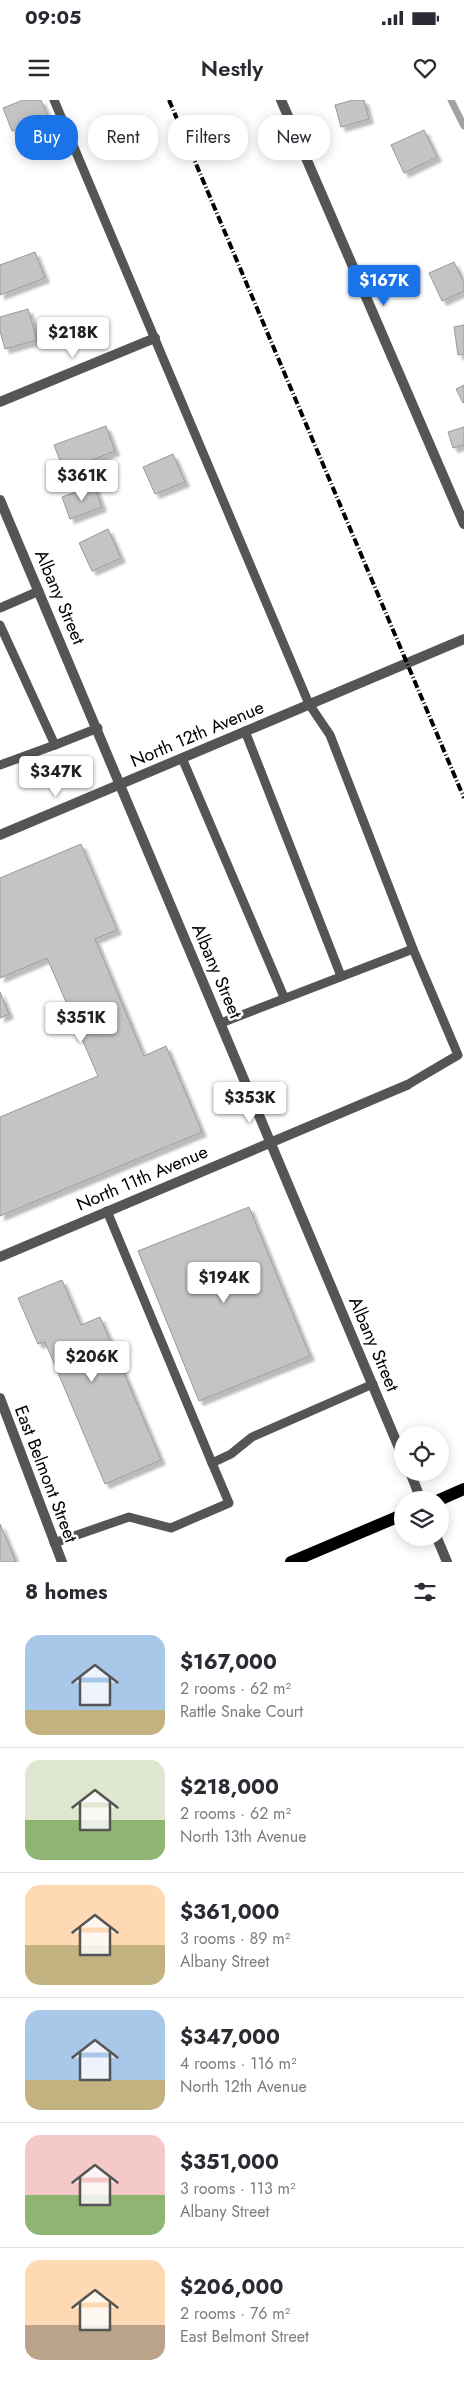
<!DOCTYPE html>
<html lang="en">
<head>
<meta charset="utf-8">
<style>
  :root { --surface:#fff; --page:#f7f7f7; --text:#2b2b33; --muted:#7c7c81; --line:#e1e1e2; --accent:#1a73e8 }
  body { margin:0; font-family:Jost,sans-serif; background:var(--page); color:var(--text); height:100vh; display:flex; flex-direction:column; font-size:19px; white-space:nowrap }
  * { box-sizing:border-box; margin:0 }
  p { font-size:16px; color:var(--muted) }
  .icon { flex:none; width:28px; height:28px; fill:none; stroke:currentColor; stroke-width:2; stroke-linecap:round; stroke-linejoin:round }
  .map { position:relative; height:1462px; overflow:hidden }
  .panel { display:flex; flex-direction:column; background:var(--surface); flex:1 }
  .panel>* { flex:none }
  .banner { position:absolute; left:15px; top:15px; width:435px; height:45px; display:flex; gap:10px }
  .controls { position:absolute; left:394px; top:1326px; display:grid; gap:10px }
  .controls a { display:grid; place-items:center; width:55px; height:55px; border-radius:50%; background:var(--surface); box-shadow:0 2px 12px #0003; font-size:25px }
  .price { position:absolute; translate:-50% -42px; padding:0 11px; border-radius:5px; background:#fff; color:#222; font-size:16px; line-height:32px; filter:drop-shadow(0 1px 2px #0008) }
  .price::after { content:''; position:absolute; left:50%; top:30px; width:15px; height:11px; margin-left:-8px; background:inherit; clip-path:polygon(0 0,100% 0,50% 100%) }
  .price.on { background:var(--accent); color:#fff }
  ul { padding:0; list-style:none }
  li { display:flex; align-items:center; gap:15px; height:125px; padding:0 25px }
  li+li { border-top:1px solid var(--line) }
  li span { display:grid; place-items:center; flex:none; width:140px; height:100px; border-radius:15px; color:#555 }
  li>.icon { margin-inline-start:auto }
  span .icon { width:60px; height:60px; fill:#fffc; stroke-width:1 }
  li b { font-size:21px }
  h2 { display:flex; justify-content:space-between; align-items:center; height:60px; padding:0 25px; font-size:21px }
  .pill { padding:0 18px; border-radius:20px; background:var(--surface); box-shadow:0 2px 12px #0003; font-size:18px; line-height:45px }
  .pill.on { background:var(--accent); color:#fff }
  .status { display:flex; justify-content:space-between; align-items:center; height:35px; padding:0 25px; background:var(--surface); direction:ltr }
  .status svg { height:14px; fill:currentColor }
  header { display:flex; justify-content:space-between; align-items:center; height:65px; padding:0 25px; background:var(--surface); font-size:22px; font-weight:600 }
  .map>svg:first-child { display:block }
</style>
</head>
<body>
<div class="status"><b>09:05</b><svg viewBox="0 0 49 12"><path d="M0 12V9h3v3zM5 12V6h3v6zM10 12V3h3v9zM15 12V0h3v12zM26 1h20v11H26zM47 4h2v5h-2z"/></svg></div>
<header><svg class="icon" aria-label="menu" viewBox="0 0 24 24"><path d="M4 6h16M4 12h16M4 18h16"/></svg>Nestly<svg class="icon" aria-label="heart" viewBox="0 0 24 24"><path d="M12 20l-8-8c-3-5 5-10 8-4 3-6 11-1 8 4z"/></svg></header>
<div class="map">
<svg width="464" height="1462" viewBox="0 0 464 1462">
  <defs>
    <filter id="shadow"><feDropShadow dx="4.5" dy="4.5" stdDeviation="1" flood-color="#0004"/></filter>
  </defs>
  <rect width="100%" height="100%" fill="#fff"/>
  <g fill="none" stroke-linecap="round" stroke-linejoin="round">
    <polyline stroke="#a3a3a3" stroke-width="7" points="451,0 464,26"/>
  </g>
  <g fill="#c4c4c4" stroke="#999" filter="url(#shadow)">
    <polygon points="23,0 41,0 48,17 12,31 3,8"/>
    <polygon points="353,0 364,0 369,19 341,27 335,5"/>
    <polygon points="424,30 437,57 404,73 391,45"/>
    <polygon points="35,152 45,178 0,195 0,165"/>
    <polygon points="454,162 464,183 464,191 442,201 429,173"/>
    <polygon points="28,209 37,240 5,249 0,231 0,217"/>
    <polygon points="464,225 464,254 458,255 454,227"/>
    <polygon points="464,285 464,302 463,303 456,289"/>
    <polygon points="106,326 115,351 64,371 54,345"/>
    <polygon points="464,327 464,345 453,348 448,332"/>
    <polygon points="173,354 185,382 155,394 143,367"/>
    <polygon points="94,385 102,407 70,419 62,397"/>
    <polygon points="108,429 121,458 92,471 79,443"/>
    <polygon points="81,744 117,830 95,839 144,956 166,946 202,1032 0,1116 0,1017 98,976 47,858 0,878 0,778"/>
    <polygon points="0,892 9,914 0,918"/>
    <polygon points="249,1107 310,1256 199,1301 138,1151"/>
    <polygon points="62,1180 81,1225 100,1217 161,1360 105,1384 45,1242 38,1244 18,1198"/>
    <polygon points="0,1424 16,1462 0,1462"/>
  </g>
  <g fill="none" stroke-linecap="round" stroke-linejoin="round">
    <g stroke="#555" stroke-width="9">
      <polyline points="54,0 309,604 330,635 413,849 221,923"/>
      <polyline points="0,508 39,491"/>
      <polyline points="0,525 55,645 98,628"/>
      <polyline points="245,631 341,876"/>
      <polyline points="182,658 284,897"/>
      <polyline points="0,665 55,645"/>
      <polyline points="407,985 458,955 413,849"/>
      <polyline points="107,1111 212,1363"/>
      <polyline points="54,1443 129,1417 171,1428 229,1403 212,1363 231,1354 252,1337 373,1284"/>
    </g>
    <g stroke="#555" stroke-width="10">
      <polyline points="281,0 464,424"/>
      <polyline points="0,302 155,238"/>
      <polyline points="0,400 402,1355"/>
      <polyline points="0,735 464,539"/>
      <polyline points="0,1157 407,985"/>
      <polyline points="0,1298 62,1462"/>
      <polyline points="410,1372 421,1400"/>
      <polyline points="437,1438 447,1462"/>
    </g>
    <g stroke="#000" stroke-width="12">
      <polyline points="439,1400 464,1389"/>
      <polyline points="291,1462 402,1415"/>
    </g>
    <polyline stroke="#000" stroke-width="4" stroke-dasharray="8 2.5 1 2.5" stroke-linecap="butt" points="169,0 464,698"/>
  </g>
  <g text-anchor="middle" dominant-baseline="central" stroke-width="5" stroke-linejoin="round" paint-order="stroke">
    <g font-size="18" fill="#000" stroke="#fff">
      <text transform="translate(60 497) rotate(67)">Albany Street</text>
      <text transform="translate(197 634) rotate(-23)">North 12th Avenue</text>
      <text transform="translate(217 871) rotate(67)">Albany Street</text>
      <text transform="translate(142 1078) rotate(-23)">North 11th Avenue</text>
      <text transform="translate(374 1244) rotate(67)">Albany Street</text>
      <text transform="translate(46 1374) rotate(69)">East Belmont Street</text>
    </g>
  </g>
</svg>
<div class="controls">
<a><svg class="icon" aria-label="locate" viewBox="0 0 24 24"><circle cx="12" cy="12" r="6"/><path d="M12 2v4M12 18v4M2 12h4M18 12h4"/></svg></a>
<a><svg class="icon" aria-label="layers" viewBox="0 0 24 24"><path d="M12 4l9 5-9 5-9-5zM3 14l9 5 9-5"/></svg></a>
</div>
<b class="price on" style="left:384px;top:207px">$167K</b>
<b class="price" style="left:73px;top:259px">$218K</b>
<b class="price" style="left:82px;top:402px">$361K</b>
<b class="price" style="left:56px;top:698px">$347K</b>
<b class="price" style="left:81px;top:944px">$351K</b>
<b class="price" style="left:250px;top:1024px">$353K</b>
<b class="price" style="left:224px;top:1204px">$194K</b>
<b class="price" style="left:92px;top:1283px">$206K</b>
<div class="banner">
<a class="pill on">Buy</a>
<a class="pill">Rent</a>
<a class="pill">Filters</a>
<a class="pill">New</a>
</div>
</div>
<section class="panel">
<h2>8 homes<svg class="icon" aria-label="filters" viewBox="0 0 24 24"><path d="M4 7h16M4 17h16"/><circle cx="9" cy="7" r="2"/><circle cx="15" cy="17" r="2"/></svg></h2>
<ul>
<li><span style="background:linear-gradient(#a9c7e8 75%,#c2b280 0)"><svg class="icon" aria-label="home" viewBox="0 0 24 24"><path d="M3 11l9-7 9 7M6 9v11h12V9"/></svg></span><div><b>$167,000</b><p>2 rooms · 62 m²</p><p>Rattle Snake Court</p></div></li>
<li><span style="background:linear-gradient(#dfe7d0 60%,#8fb573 0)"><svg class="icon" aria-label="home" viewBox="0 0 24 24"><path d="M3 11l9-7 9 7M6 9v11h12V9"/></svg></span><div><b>$218,000</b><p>2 rooms · 62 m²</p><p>North 13th Avenue</p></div></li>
<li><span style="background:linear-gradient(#ffd9b3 60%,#c2b280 0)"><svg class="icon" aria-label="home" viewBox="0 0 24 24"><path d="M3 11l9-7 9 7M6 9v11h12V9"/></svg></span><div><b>$361,000</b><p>3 rooms · 89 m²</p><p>Albany Street</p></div></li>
<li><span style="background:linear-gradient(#a9c7e8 70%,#c2b280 0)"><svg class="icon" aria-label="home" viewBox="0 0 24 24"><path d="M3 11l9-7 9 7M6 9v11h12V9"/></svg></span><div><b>$347,000</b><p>4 rooms · 116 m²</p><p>North 12th Avenue</p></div></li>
<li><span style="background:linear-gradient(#f6c9c9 60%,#8fb573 0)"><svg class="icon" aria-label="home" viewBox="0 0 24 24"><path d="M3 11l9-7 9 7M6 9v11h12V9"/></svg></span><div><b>$351,000</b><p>3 rooms · 113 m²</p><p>Albany Street</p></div></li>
<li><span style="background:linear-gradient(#ffd9b3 65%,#b9a48a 0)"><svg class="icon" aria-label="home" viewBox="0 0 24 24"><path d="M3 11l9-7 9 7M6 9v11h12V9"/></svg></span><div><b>$206,000</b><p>2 rooms · 76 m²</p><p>East Belmont Street</p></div></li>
</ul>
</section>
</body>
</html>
